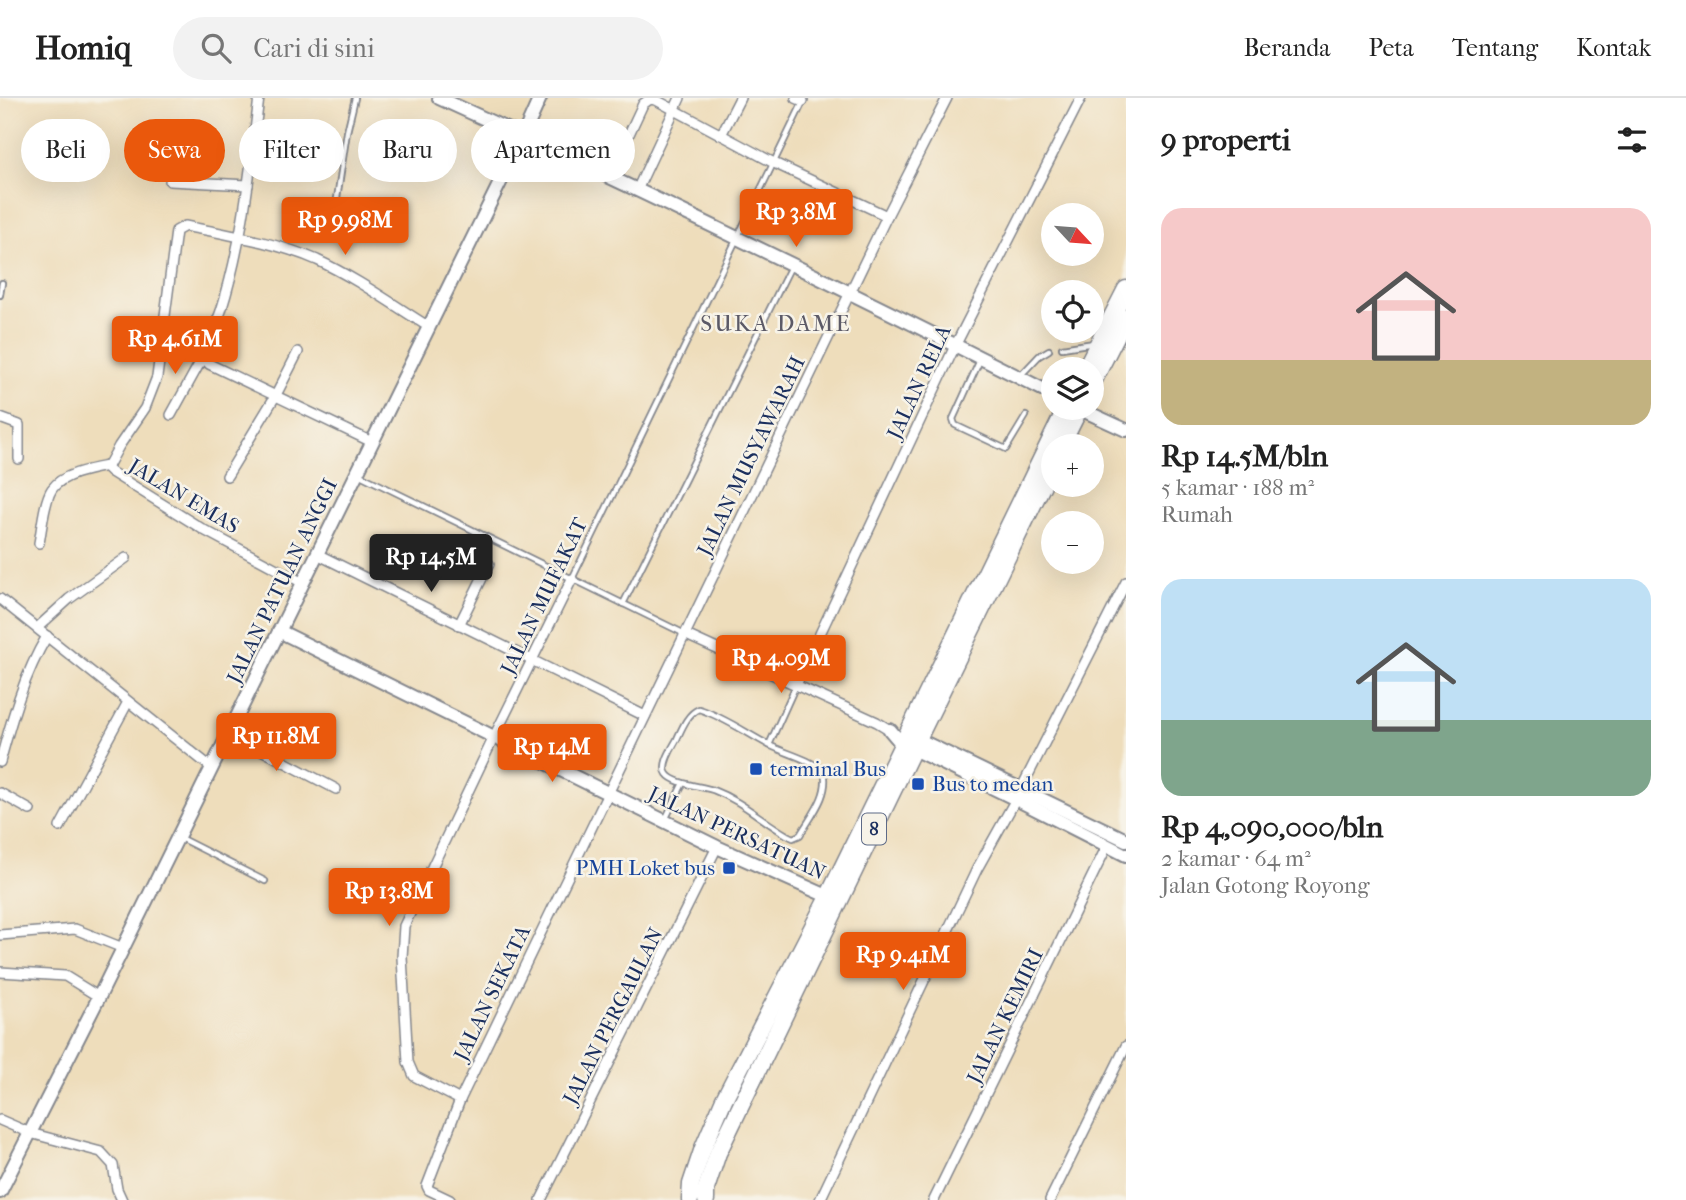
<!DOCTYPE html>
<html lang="id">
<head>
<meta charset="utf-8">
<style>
  :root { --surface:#fff; --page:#f2f2f2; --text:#222; --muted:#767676; --line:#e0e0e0; --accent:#ea580c }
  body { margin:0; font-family:"IM FELL French Canon",serif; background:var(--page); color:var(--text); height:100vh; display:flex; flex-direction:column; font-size:26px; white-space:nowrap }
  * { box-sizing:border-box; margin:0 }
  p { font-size:23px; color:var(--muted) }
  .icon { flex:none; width:38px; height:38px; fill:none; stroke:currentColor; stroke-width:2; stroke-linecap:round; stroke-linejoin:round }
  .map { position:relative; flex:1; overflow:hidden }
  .panel { display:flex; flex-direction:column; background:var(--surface); width:560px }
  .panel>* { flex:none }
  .guide { position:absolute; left:21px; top:21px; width:665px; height:63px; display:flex; gap:14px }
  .needle { width:46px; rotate:116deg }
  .tools { position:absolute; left:1041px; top:105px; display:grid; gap:14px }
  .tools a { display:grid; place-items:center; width:63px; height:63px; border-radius:50%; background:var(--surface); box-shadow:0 7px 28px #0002; font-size:35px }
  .price { position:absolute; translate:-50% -60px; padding:0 16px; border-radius:7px; background:var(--accent); color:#fff; font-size:23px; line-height:46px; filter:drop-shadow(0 2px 4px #0008) }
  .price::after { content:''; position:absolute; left:50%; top:42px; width:21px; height:16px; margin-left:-10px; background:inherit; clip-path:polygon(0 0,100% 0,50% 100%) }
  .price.on { background:#222; color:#fff }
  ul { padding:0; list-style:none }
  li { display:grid; align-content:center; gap:14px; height:371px; padding:0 35px }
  li span { display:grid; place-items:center; height:217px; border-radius:21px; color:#555 }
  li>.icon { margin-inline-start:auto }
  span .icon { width:126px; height:126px; fill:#fffc; stroke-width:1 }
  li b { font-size:30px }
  h2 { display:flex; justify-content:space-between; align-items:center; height:84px; padding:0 35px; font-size:30px }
  .pill { padding:0 24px; border-radius:32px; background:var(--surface); box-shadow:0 7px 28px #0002; font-size:24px; line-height:63px }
  .pill.on { background:var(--accent); color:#fff }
  header { display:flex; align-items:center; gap:42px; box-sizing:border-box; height:98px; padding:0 35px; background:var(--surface); border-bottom:2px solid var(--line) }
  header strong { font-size:33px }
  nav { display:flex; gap:38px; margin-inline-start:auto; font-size:24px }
  .search { width:490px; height:63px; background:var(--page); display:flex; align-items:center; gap:18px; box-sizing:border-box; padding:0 24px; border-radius:38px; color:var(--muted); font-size:26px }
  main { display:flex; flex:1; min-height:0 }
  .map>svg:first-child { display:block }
</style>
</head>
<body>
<header>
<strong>Homiq</strong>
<div class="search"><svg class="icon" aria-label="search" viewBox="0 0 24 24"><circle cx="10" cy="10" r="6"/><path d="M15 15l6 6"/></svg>Cari di sini</div>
<nav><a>Beranda</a><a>Peta</a><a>Tentang</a><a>Kontak</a></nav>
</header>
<main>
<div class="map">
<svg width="1126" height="1102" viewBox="0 0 1126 1102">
  <rect width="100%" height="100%" fill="#f7f3e8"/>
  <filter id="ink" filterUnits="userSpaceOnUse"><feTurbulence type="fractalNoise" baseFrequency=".0143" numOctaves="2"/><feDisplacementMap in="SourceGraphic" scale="14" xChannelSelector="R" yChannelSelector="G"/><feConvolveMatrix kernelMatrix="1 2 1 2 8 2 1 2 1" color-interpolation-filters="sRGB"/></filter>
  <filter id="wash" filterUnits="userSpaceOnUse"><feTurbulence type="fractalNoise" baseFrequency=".00686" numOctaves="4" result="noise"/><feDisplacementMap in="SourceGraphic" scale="28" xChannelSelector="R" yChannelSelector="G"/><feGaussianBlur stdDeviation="1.57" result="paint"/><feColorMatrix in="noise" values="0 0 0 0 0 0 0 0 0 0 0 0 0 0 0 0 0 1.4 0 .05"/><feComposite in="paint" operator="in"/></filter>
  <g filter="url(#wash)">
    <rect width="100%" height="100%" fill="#edb"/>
  </g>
  <g filter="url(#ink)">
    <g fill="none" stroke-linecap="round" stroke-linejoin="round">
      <g stroke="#84868c" stroke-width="8">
        <g id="lane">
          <polyline points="336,107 347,34 355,0"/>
          <polyline points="0,197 2,185"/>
          <polyline points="1062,250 1094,245"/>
          <polyline points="980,262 953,321 955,327 1006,351 1026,318"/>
          <polyline points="1021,277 1039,258 1049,252"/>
          <polyline points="358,376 683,535"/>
          <polyline points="572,481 803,4"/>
          <polyline points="623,506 791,168"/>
          <path d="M699 611C724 619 746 635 769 647 787 656 808 660 824 673 830 697 811 718 800 737L793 740 787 737C761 722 742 703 713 692 701 688 674 686 667 676 660 667 673 649 677 641 682 630 688 615 699 611Z"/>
          <polyline points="769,647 796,587"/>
          <polyline points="665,722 683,685"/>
          <polyline points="178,739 265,783"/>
        </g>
      </g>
      <g stroke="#84868c" stroke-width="12">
        <g id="street">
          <path d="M259 0C250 72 243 144 221 213 216 227 209 240 204 253V259L209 266 372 344"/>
          <polyline points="796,0 803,3"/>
          <polyline points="721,37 740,0"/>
          <polyline points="609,79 643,6 650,1 656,2 774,65 887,118"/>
          <polyline points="170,83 248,87"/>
          <polyline points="637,92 680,0"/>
          <polyline points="171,317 198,268 204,261"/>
          <polyline points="0,320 19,327 19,361"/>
          <polyline points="227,378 276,297 298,254"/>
          <path d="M39 445C42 430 44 403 52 391 62 376 91 371 107 368"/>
          <polyline points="317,456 645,618"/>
          <path d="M303 485 204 432 111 374 107 370 119 348 145 310 157 279 176 133 185 128C230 137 275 144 317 162 356 180 392 206 429 229"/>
          <polyline points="0,501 212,670"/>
          <polyline points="459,527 489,466"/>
          <polyline points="37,530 69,501 126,460"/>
          <polyline points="684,536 877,624 890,632"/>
          <polyline points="796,587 955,248 1081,0"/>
          <polyline points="229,635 336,691"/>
          <path d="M0 664C12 620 24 577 47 538"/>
          <polyline points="0,695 30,712"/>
          <polyline points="60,729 128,604"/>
          <polyline points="0,837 75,831 123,850"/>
          <polyline points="0,874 65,878 99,899"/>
          <polyline points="460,1002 414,978 408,964 402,859 404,828 494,639 572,481"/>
          <polyline points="0,1022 30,1035 101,1054 113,1067 117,1091 122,1102"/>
          <polyline points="450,1102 429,1092 427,1088 460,1002 887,118 947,0"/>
          <polyline points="541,1102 717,749"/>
          <polyline points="820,1102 977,771 1016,701 1126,484"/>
          <polyline points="934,1102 1107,748"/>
          <polyline points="1050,1102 1126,948"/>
        </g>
      </g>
      <g stroke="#84868c" stroke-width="16">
        <g id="secondary">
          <path d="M439 0C646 94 851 194 1054 297"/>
          <polyline points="1078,310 1126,332"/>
          <polyline points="279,533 717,749 836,802"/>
          <polyline points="890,632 901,645 1016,701 1126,757"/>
          <polyline points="911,638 1126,742"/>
          <polyline points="0,1094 99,899 523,38 540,0"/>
        </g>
      </g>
      <g stroke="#84868c" stroke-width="19">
        <g id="highway">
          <polyline points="1085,271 1126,191"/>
          <polyline points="1092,286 1126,219"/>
          <polyline points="1061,348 1080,310"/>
          <polyline points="690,1102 691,1086 703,1050 724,1001 828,799 1066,310"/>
          <polyline points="706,1102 706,1091 718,1055 913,651 1054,364"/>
        </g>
      </g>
      <use href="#lane" stroke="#fff" stroke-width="4.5"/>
      <use href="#street" stroke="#fff" stroke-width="9"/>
      <use href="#secondary" stroke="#fff" stroke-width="12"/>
      <use href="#highway" stroke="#fff" stroke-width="16"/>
    </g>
  </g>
  <g fill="#1a4fb4" stroke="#f7f3e8" stroke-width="2.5">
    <rect x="749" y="664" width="14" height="14" rx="3.5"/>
    <rect x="911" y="679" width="14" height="14" rx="3.5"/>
    <rect x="722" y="763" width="14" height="14" rx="3.5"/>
  </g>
  <g text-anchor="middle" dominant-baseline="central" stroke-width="5" stroke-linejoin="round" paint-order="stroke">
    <rect fill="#f7f3e8" stroke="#5d6a87" stroke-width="2" x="862" y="715.5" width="24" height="31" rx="5"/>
    <g font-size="19" font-weight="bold" fill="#1b2f5e">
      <text x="874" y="731">8</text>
    </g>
    <g font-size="21" fill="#1b2f5e" stroke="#f7f3e8">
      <text transform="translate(919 284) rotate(-65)">JALAN RELA</text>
      <text transform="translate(751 358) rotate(-64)">JALAN MUSYAWARAH</text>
      <text transform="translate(184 398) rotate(31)">JALAN EMAS</text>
      <text transform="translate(282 483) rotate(-64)">JALAN PATUAN ANGGI</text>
      <text transform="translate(544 498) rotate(-64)">JALAN MUFAKAT</text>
      <text transform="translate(737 735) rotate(25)">JALAN PERSATUAN</text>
      <text transform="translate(492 895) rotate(-64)">JALAN SEKATA</text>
      <text transform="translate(613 918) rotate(-63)">JALAN PERGAULAN</text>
      <text transform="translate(1005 918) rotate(-64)">JALAN KEMIRI</text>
    </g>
    <g font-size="21" fill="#164399" stroke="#f7f3e8" text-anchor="start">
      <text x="770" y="671">terminal Bus</text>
      <text x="932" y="686">Bus to medan</text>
      <text x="715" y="770" text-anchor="end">PMH Loket bus</text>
    </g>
    <g font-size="23" letter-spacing="2" fill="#5c5a67" stroke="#f7f3e8">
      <text x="776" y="225">SUKA DAME</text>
    </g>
  </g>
</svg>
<div class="tools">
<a><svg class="needle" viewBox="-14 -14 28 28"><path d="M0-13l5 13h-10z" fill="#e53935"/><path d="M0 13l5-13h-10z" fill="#767676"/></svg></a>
<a><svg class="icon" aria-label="locate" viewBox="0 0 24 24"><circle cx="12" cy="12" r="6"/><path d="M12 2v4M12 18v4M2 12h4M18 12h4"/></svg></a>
<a><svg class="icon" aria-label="layers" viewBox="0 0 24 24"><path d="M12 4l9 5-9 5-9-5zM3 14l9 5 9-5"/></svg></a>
<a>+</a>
<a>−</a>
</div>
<b class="price" style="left:796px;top:151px">Rp 3.8M</b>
<b class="price" style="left:345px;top:159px">Rp 9.98M</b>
<b class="price" style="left:175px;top:278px">Rp 4.61M</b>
<b class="price on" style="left:431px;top:496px">Rp 14.5M</b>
<b class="price" style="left:781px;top:597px">Rp 4.09M</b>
<b class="price" style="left:276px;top:675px">Rp 11.8M</b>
<b class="price" style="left:552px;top:686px">Rp 14M</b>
<b class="price" style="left:389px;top:830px">Rp 13.8M</b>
<b class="price" style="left:903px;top:894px">Rp 9.41M</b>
<div class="guide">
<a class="pill">Beli</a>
<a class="pill on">Sewa</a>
<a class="pill">Filter</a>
<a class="pill">Baru</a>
<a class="pill">Apartemen</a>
</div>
</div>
<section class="panel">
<h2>9 properti<svg class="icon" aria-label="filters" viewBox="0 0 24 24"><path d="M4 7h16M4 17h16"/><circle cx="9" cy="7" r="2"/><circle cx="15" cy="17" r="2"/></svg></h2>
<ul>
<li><span style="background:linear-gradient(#f6c9c9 70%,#c2b280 0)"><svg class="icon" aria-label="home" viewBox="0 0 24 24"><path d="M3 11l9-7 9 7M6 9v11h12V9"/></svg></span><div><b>Rp 14.5M/bln</b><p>5 kamar · 188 m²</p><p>Rumah</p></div></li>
<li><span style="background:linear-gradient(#bfe0f5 65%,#7fa58c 0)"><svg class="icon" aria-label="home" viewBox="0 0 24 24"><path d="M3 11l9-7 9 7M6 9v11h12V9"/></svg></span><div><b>Rp 4,090,000/bln</b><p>2 kamar · 64 m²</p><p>Jalan Gotong Royong</p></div></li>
</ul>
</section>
</main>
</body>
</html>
